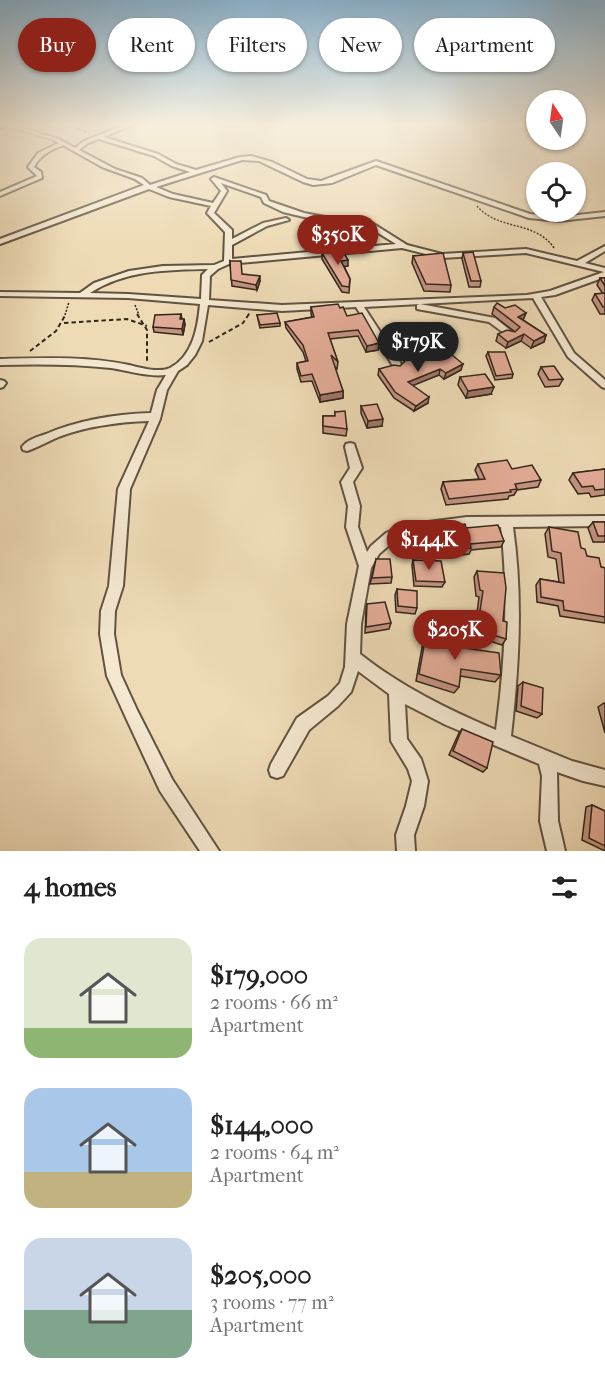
<!DOCTYPE html>
<html lang="en">
<head>
<meta charset="utf-8">
<style>
  :root { --surface:#fff; --page:#f6f6f6; --text:#222; --muted:#767676; --accent:#8f2418 }
  body { margin:0; font-family:"IM FELL French Canon",serif; background:var(--page); color:var(--text); height:100vh; display:flex; flex-direction:column; font-size:22px; white-space:nowrap }
  * { box-sizing:border-box; margin:0 }
  p { font-size:20px; color:var(--muted) }
  .icon { flex:none; width:33px; height:33px; fill:none; stroke:currentColor; stroke-width:2; stroke-linecap:round; stroke-linejoin:round }
  .map { position:relative; height:851px; overflow:hidden }
  .panel { display:flex; flex-direction:column; background:var(--surface); flex:1 }
  .panel>* { flex:none }
  .top-card { position:absolute; left:18px; top:18px; width:570px; height:54px; display:flex; gap:12px }
  .needle { width:39px; rotate:347deg }
  .controls { position:absolute; left:526px; top:90px; display:grid; gap:12px }
  .controls a { display:grid; place-items:center; width:60px; height:60px; border-radius:50%; background:var(--surface); box-shadow:0 2px 4px #0004; font-size:30px }
  .price { position:absolute; translate:-50% -51px; padding:0 14px; border-radius:21px; background:var(--accent); color:#fff; font-size:20px; line-height:39px; filter:drop-shadow(0 2px 3px #0008) }
  .price::after { content:''; position:absolute; left:50%; top:36px; width:18px; height:14px; margin-left:-9px; background:inherit; clip-path:polygon(0 0,100% 0,50% 100%) }
  .price.active { background:#222; color:#fff }
  ul { padding:0; list-style:none }
  li { display:flex; align-items:center; gap:18px; height:150px; padding:0 24px }
  li span { display:grid; place-items:center; flex:none; width:168px; height:120px; border-radius:18px; color:#555 }
  li>.icon { margin-inline-start:auto }
  span .icon { width:72px; height:72px; fill:#fffc; stroke-width:1 }
  li b { font-size:26px }
  h2 { display:flex; justify-content:space-between; align-items:center; height:72px; padding:0 24px; font-size:26px }
  .tag { padding:0 21px; border-radius:27px; background:var(--surface); box-shadow:0 2px 4px #0004; font-size:21px; line-height:54px }
  .tag.active { background:var(--accent); color:#fff }
  .map>svg:first-child { display:block }
</style>
</head>
<body>
<div class="map">
<svg width="605" height="851" viewBox="0 0 605 851">
  <rect width="100%" height="100%" fill="#eedbb6"/>
  <filter id="stains"><feTurbulence type="fractalNoise" baseFrequency=".00333" numOctaves="4"/><feColorMatrix values="0 0 0 0 .2 0 0 0 0 .09 0 0 0 0 .02 0 0 0 .5 -.17"/></filter>
  <radialGradient id="worn" r=".72"><stop offset=".6" stop-color="#630" stop-opacity="0"/><stop offset="1" stop-color="#630" stop-opacity=".3"/></radialGradient>
  <g fill="none" stroke-linecap="round" stroke-linejoin="round">
    <g stroke="#615341" stroke-width="4.5">
      <polyline id="service" points="0,123 55,139"/>
    </g>
    <g stroke="#615341" stroke-width="4">
      <g id="minor">
        <path d="M129 123H137L104 137 158 154 176 164 196 170 240 157 251 156 272 162 307 179 321 181 376 161 530 214 559 217 605 212V216L559 221 529 218 376 165 332 183 313 185 303 182 259 161 242 160 156 187 173 194 213 203 221 191 211 179 214 177 266 195 269 201 304 213 346 221H363L372 223 407 245 442 254 526 249 577 261 605 246V251L585 263 605 268V277L555 295 541 297 574 353 605 380V388L602 387 568 357 533 298 364 307 403 367 398 370 395 369 356 307 282 311 208 305 202 341 195 355 187 365 178 371 167 390 160 419 130 489 123 586 115 611 114 634 121 675 137 710 172 779 219 851H200L160 791 127 720 107 676 100 634 101 611 109 586 118 489 149 421C119 422 89 426 61 436 50 440 39 447 27 451L23 450 22 447C27 440 37 437 46 434 79 420 115 414 151 413L157 390 166 375C147 377 130 371 111 368 75 364 37 364 0 365V359C42 358 87 356 129 365 141 368 158 373 170 368 193 356 198 327 200 304L128 298 0 296V292L80 293 94 283 129 271 163 266 214 265 224 261 225 232 207 213 211 206 169 197 149 189 0 244V239L144 185 135 179 102 167 63 145C51 150 40 155 34 167L41 172 42 178 0 196V192L37 176 28 167 38 153 59 143 53 140V138H57L75 148 84 141ZM99 139 154 156 172 166 190 172 150 185 142 178 115 169 79 150 88 143ZM221 183 261 197 264 203 283 212 304 217 346 226H367L396 244 232 259V245L267 226 289 220 286 218 263 223 232 239V230L214 213 227 191ZM402 248 442 258 526 253 604 272 550 291 527 295 282 305 209 300 210 276 218 269 229 264ZM208 269 202 275 201 299 128 294 90 293C125 270 167 270 208 269Z"/>
        <polygon points="420,304 495,318 515,334 511,337 508,336 489,322 417,309 417,305"/>
        <polygon points="0,380 4,381 6,383 3,387 0,388"/>
        <path d="M350 443 354 444 362 468 353 482 360 506 358 527 367 552 371 546 386 533 405 525 467 517 605 516V526L513 527C523 597 519 666 511 736L572 761 605 770V786L583 781 557 772 558 821 565 851H547L540 821 542 776 539 764 446 725 405 704 407 739 421 759 428 781 424 806 414 835 415 851H397L396 835 406 806 412 781 408 769 391 741 389 694 358 671 351 692 338 706 309 730 283 776 277 778 271 776 269 770 271 764 297 718 328 696 340 683 345 667 347 624 359 566 346 527 348 506 341 482 350 468 345 447 346 444ZM467 527H501C509 595 505 662 496 730 447 709 402 687 360 654L361 624 371 568 379 554 394 541 406 535Z"/>
      </g>
    </g>
    <g stroke="#32261a" stroke-width="1.5" stroke-dasharray="2 1.5" stroke-linecap="butt">
      <polyline points="61,123 87,132"/>
      <path d="M477 206C498 231 535 220 554 248"/>
      <polyline points="135,305 139,315"/>
      <polyline points="65,315 69,302"/>
      <polyline points="248,315 250,313"/>
    </g>
    <g stroke="#32261a" stroke-width="2" stroke-dasharray="4.5 3" stroke-linecap="butt">
      <polyline points="137,314 147,330 147,362"/>
      <polyline points="64,323 127,319 147,326"/>
      <polyline points="209,342 243,323 249,314"/>
      <polyline points="30,351 56,331 66,314"/>
    </g>
    <use href="#service" stroke="#f4e8d0" stroke-width="3"/>
    <use href="#minor" fill="#f4e8d0" fill-rule="evenodd"/>
  </g>
  <g fill="#c59584" stroke="#32261a" stroke-width="1.5">
    <polygon points="322,253 348,266 344,266 350,279 349,293 342,292 322,259"/>
    <polygon points="463,253 481,281 480,287 469,287 462,259"/>
    <polygon points="413,256 451,285 450,292 424,291 412,263"/>
    <polygon points="230,261 242,274 260,281 257,290 232,286"/>
    <polygon points="600,278 605,278 605,314 600,314 592,300 595,294 603,294 597,285"/>
    <polygon points="311,307 340,308 347,316 379,343 378,350 366,352 358,336 330,339 338,362 337,369 334,366 343,391 343,398 320,402 312,381 301,382 297,369 297,363 306,361 303,352 286,328 285,322 312,317 311,314"/>
    <polygon points="494,307 505,308 526,313 523,320 546,335 544,342 531,348 521,341 506,348 496,341 498,334 515,332 492,314"/>
    <polygon points="181,314 182,319 185,324 183,335 154,332 153,327"/>
    <polygon points="257,315 280,323 280,326 260,328"/>
    <polygon points="488,352 513,374 512,378 495,380 486,356"/>
    <polygon points="541,367 563,379 559,386 545,387 538,374"/>
    <polygon points="379,369 461,370 444,379 439,375 412,385 428,403 414,411 394,398 378,375"/>
    <polygon points="460,377 491,394 466,398 458,385"/>
    <polygon points="361,406 382,426 367,428 361,413"/>
    <polygon points="335,412 347,429 346,436 323,433 323,416 335,416"/>
    <polygon points="478,464 512,469 541,480 538,487 517,490 514,495 509,496 508,499 446,505 441,489 443,482 479,479 475,470"/>
    <polygon points="605,469 605,495 591,497 589,493 578,494 569,480 573,473"/>
    <polygon points="593,522 605,522 605,542 593,542 588,528"/>
    <polygon points="454,526 466,528 504,541 501,547 471,550 469,554 440,558 437,548 439,542 455,540 451,532"/>
    <polygon points="549,527 581,548 587,556 601,567 605,568 605,623 560,616 558,606 537,602 536,585 540,579 559,582 556,559 548,557 545,534"/>
    <polygon points="376,559 392,577 391,583 370,584"/>
    <polygon points="413,560 445,582 442,587 414,586 412,565"/>
    <polygon points="477,571 503,621 506,639 502,645 474,636 479,597 476,596 474,577"/>
    <polygon points="397,589 417,608 415,614 396,612 395,595"/>
    <polygon points="367,604 391,623 389,629 365,633 366,610"/>
    <polygon points="426,635 501,675 495,682 460,676 459,687 454,693 416,681 423,642"/>
    <polygon points="523,682 542,714 537,718 516,711 518,686"/>
    <polygon points="604,703 605,703 605,733 598,707"/>
    <polygon points="462,729 487,768 483,772 449,755 459,733"/>
    <polygon points="592,805 605,811 605,851 582,840 586,807"/>
  </g>
  <g fill="#a0796b" stroke="#32261a" stroke-width="1.5">
    <polygon points="0,123 2,123 3,128 0,129"/>
    <polygon points="348,260 348,266 341,267 341,261"/>
    <polygon points="260,276 260,281 257,290 256,285"/>
    <polygon points="526,313 523,320 518,317"/>
    <polygon points="184,319 185,324 183,335 182,329"/>
    <polygon points="524,334 521,341 506,348 508,342"/>
    <polygon points="546,335 544,342 531,348 534,341"/>
    <polygon points="379,343 378,350 366,352 367,346"/>
    <polygon points="463,364 461,370 444,379 446,373"/>
    <polygon points="440,369 439,375 407,388 408,382"/>
    <polygon points="494,387 491,394 466,398 468,391"/>
    <polygon points="343,391 343,398 320,402 320,395"/>
    <polygon points="429,397 428,403 414,411 416,406"/>
    <polygon points="383,419 382,426 367,428 368,421"/>
  </g>
  <g fill="#e5ad99" stroke="#32261a" stroke-width="1.5">
    <polygon points="342,250 348,260 341,261 350,279 349,287 342,286 322,253"/>
    <polygon points="473,252 481,281 471,281 463,253"/>
    <polygon points="443,253 451,285 426,284 413,256"/>
    <polygon points="230,261 241,261 242,274 260,276 256,285 231,280"/>
    <polygon points="600,278 605,278 605,286"/>
    <polygon points="605,293 605,307 603,307 595,294"/>
    <polygon points="497,303 505,308 515,305 526,313 518,317 546,335 534,341 524,334 508,342 498,334 507,330 515,332 520,327 494,307"/>
    <polygon points="338,304 340,308 343,307 347,316 362,313 379,343 367,346 358,330 328,333 338,362 331,355 343,391 320,395 312,374 301,376 297,363 308,361 303,345 285,322 314,317 311,307"/>
    <polygon points="277,313 280,323 260,325 257,315"/>
    <polygon points="181,314 180,319 184,319 182,329 153,327 155,315"/>
    <polygon points="446,350 463,364 446,373 440,369 408,382 429,397 416,406 395,392 379,369 394,365 400,366 406,360 419,356"/>
    <polygon points="488,352 505,352 513,374 496,376"/>
    <polygon points="554,366 563,379 549,380 541,367"/>
    <polygon points="485,374 494,387 468,391 460,377"/>
    <polygon points="377,404 383,419 368,421 361,406"/>
    <polygon points="345,411 347,429 323,426 323,416 335,416 335,412"/>
    <polygon points="507,460 512,469 532,465 541,480 515,484 517,489 510,490 511,492 449,499 443,482 485,479 478,464"/>
    <polygon points="605,469 605,489 595,490 593,486 582,487 573,473"/>
    <polygon points="593,522 605,522 605,536 598,536"/>
    <polygon points="465,524 466,528 498,525 504,541 470,544 471,548 442,552 439,542 460,540 454,526"/>
    <polygon points="549,527 578,532 581,548 585,549 587,556 599,558 601,567 605,568 605,617 564,610 563,601 541,597 540,579 564,583 561,553 552,551"/>
    <polygon points="376,559 390,559 392,577 372,578"/>
    <polygon points="413,560 441,561 445,582 416,581"/>
    <polygon points="477,571 504,573 506,588 503,621 507,622 506,639 477,630 483,591 480,590"/>
    <polygon points="397,589 417,591 417,608 398,606"/>
    <polygon points="385,602 391,623 366,627 367,604"/>
    <polygon points="426,635 464,648 499,653 501,675 461,669 459,687 419,674"/>
    <polygon points="523,682 543,688 542,714 521,706"/>
    <polygon points="462,729 493,742 487,768 453,751"/>
    <polygon points="592,805 605,811 605,846 589,838"/>
  </g>
  <linearGradient id="sky" x2="0" y2="1"><stop stop-color="#8ab6d5"/><stop offset="0.51" stop-color="#f7efde"/><stop offset="1" stop-color="#f7efde" stop-opacity="0"/></linearGradient>
  <rect width="605" height="243" fill="url(#sky)"/>
  <rect width="100%" height="100%" filter="url(#stains)"/>
  <rect width="100%" height="100%" fill="url(#worn)"/>
</svg>
<div class="controls">
<a><svg class="needle" viewBox="-14 -14 28 28"><path d="M0-13l5 13h-10z" fill="#e53935"/><path d="M0 13l5-13h-10z" fill="#767676"/></svg></a>
<a><svg class="icon" aria-label="locate" viewBox="0 0 24 24"><circle cx="12" cy="12" r="6"/><path d="M12 2v4M12 18v4M2 12h4M18 12h4"/></svg></a>
</div>
<b class="price" style="left:338px;top:266px">$350K</b>
<b class="price active" style="left:418px;top:373px">$179K</b>
<b class="price" style="left:429px;top:571px">$144K</b>
<b class="price" style="left:455px;top:661px">$205K</b>
<div class="top-card">
<a class="tag active">Buy</a>
<a class="tag">Rent</a>
<a class="tag">Filters</a>
<a class="tag">New</a>
<a class="tag">Apartment</a>
</div>
</div>
<section class="panel">
<h2>4 homes<svg class="icon" aria-label="filters" viewBox="0 0 24 24"><path d="M4 7h16M4 17h16"/><circle cx="9" cy="7" r="2"/><circle cx="15" cy="17" r="2"/></svg></h2>
<ul>
<li><span style="background:linear-gradient(#dfe7d0 75%,#8fb573 0)"><svg class="icon" aria-label="home" viewBox="0 0 24 24"><path d="M3 11l9-7 9 7M6 9v11h12V9"/></svg></span><div><b>$179,000</b><p>2 rooms · 66 m²</p><p>Apartment</p></div></li>
<li><span style="background:linear-gradient(#a9c7e8 70%,#c2b280 0)"><svg class="icon" aria-label="home" viewBox="0 0 24 24"><path d="M3 11l9-7 9 7M6 9v11h12V9"/></svg></span><div><b>$144,000</b><p>2 rooms · 64 m²</p><p>Apartment</p></div></li>
<li><span style="background:linear-gradient(#c9d6e8 60%,#7fa58c 0)"><svg class="icon" aria-label="home" viewBox="0 0 24 24"><path d="M3 11l9-7 9 7M6 9v11h12V9"/></svg></span><div><b>$205,000</b><p>3 rooms · 77 m²</p><p>Apartment</p></div></li>
</ul>
</section>
</body>
</html>
